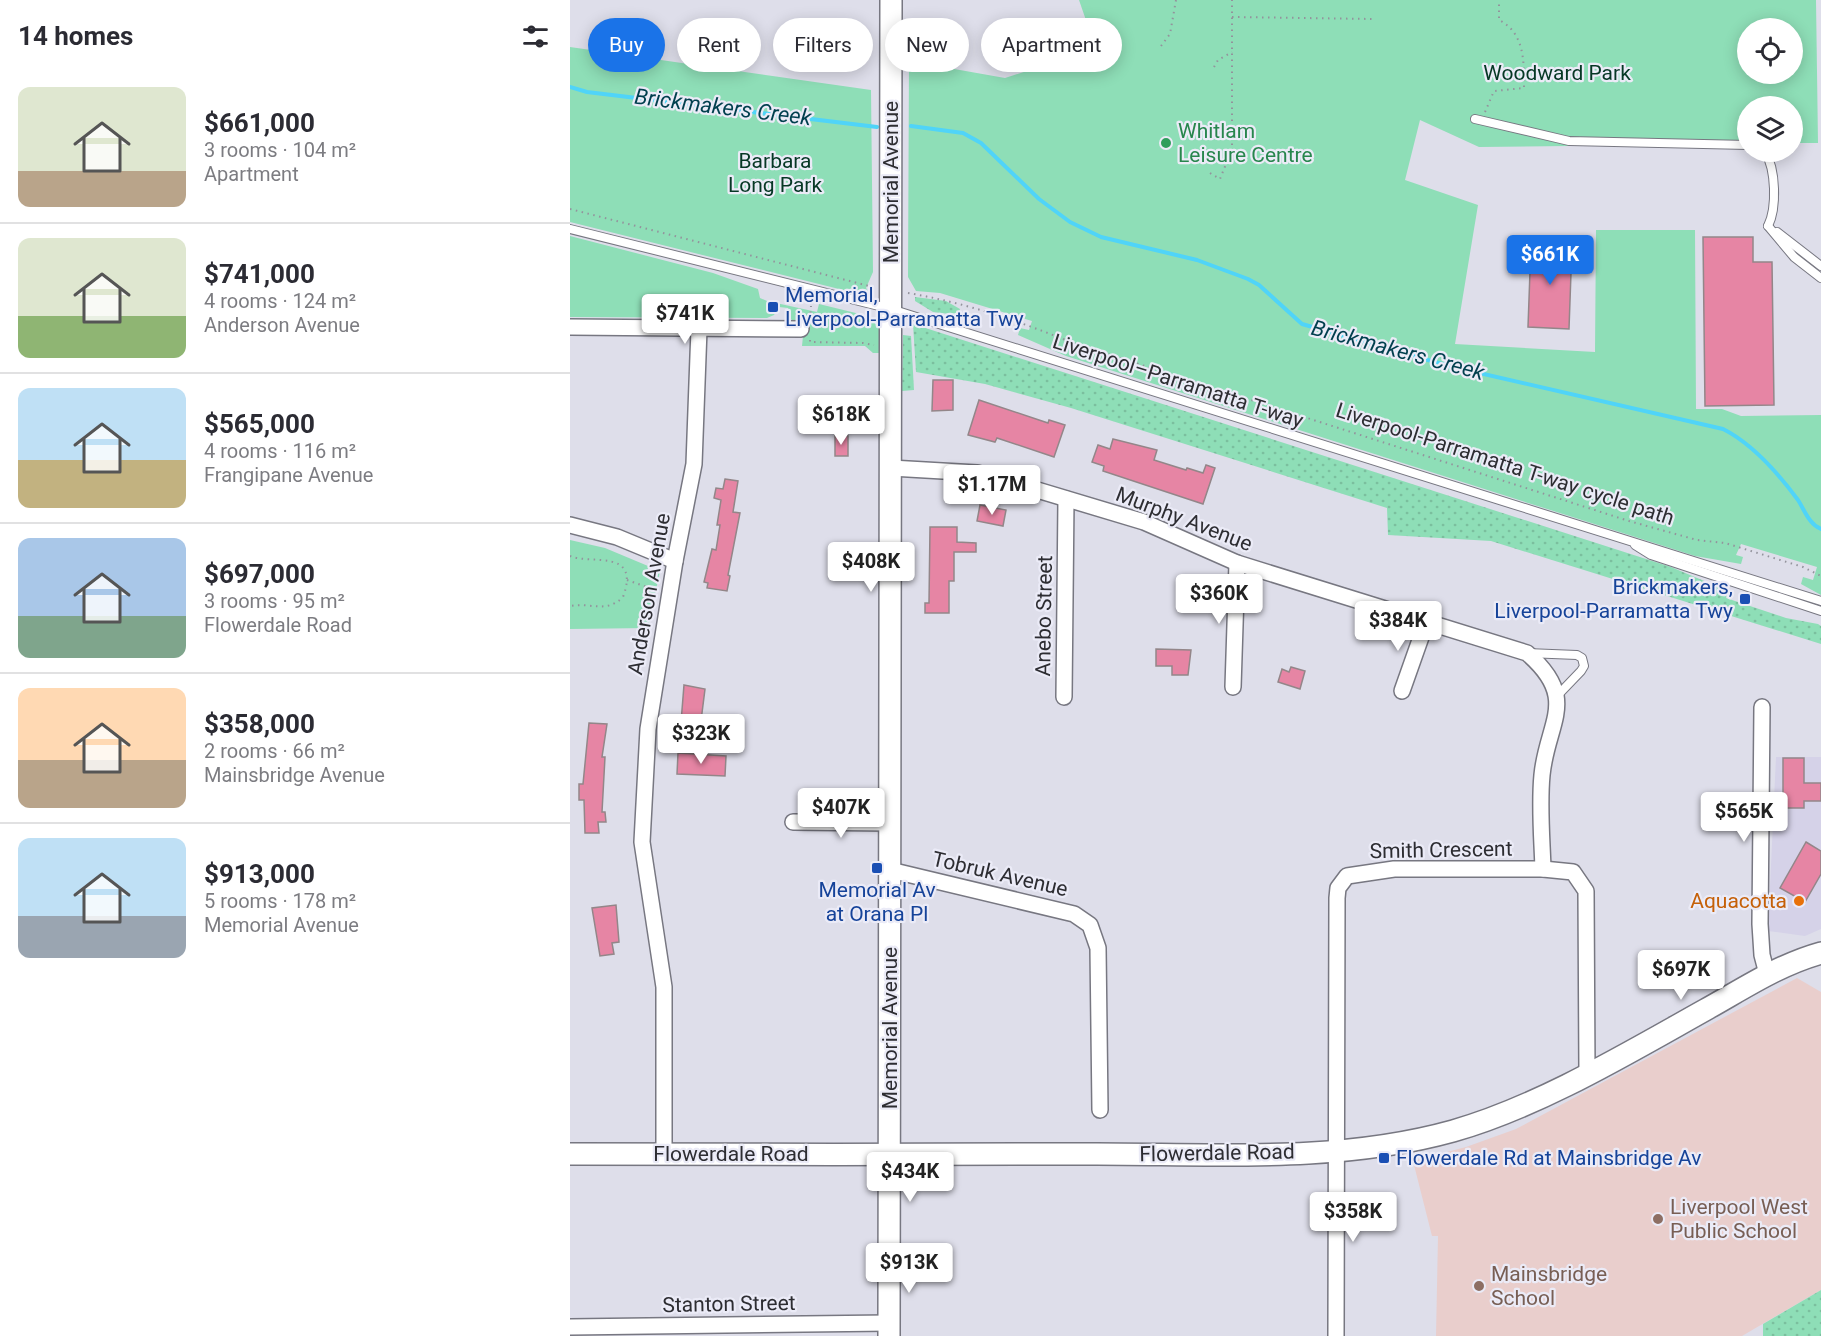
<!DOCTYPE html>
<html lang="en">
<head>
<meta charset="utf-8">
<style>
  :root { --surface:#fff; --page:#f2f2f3; --text:#2b2b33; --muted:#7c7c81; --line:#e1e1e2; --accent:#1a73e8 }
  body { margin:0; font-family:Roboto,sans-serif; background:var(--page); color:var(--text); height:100vh; display:flex; flex-direction:column; font-size:22px; white-space:nowrap }
  * { box-sizing:border-box; margin:0 }
  p { font-size:20px; color:var(--muted) }
  .icon { flex:none; width:33px; height:33px; fill:none; stroke:currentColor; stroke-width:2; stroke-linecap:round; stroke-linejoin:round }
  .map { position:relative; flex:1; overflow:hidden }
  .details { display:flex; flex-direction:column; background:var(--surface); width:570px }
  .details>* { flex:none }
  .banner { position:absolute; left:18px; top:18px; width:570px; height:54px; display:flex; gap:12px }
  .fabs { position:absolute; left:1167px; top:18px; display:grid; gap:12px }
  .fabs a { display:grid; place-items:center; width:66px; height:66px; border-radius:50%; background:var(--surface); box-shadow:0 3px 15px #0003; font-size:30px }
  .price { position:absolute; translate:-50% -51px; padding:0 14px; border-radius:6px; background:#fff; color:#222; font-size:20px; line-height:39px; filter:drop-shadow(0 2px 3px #0008) }
  .price::after { content:''; position:absolute; left:50%; top:36px; width:18px; height:14px; margin-left:-9px; background:inherit; clip-path:polygon(0 0,100% 0,50% 100%) }
  .price.on { background:var(--accent); color:#fff }
  ul { padding:0; list-style:none }
  li { display:flex; align-items:center; gap:18px; height:150px; padding:0 18px }
  li+li { border-top:2px solid var(--line) }
  li span { display:grid; place-items:center; flex:none; width:168px; height:120px; border-radius:12px; color:#555 }
  li>.icon { margin-inline-start:auto }
  span .icon { width:72px; height:72px; fill:#fffc; stroke-width:1 }
  li b { font-size:26px }
  h2 { display:flex; justify-content:space-between; align-items:center; height:72px; padding:0 18px; font-size:26px }
  .pill { padding:0 21px; border-radius:27px; background:var(--surface); box-shadow:0 3px 15px #0003; font-size:21px; line-height:54px }
  .pill.on { background:var(--accent); color:#fff }
  main { display:flex; flex:1; min-height:0 }
  .map>svg:first-child { display:block }
</style>
</head>
<body>
<main>
<section class="details">
<h2>14 homes<svg class="icon" aria-label="filters" viewBox="0 0 24 24"><path d="M4 7h16M4 17h16"/><circle cx="9" cy="7" r="2"/><circle cx="15" cy="17" r="2"/></svg></h2>
<ul>
<li><span style="background:linear-gradient(#dfe7d0 70%,#b9a48a 0)"><svg class="icon" aria-label="home" viewBox="0 0 24 24"><path d="M3 11l9-7 9 7M6 9v11h12V9"/></svg></span><div><b>$661,000</b><p>3 rooms · 104 m²</p><p>Apartment</p></div></li>
<li><span style="background:linear-gradient(#dfe7d0 65%,#8fb573 0)"><svg class="icon" aria-label="home" viewBox="0 0 24 24"><path d="M3 11l9-7 9 7M6 9v11h12V9"/></svg></span><div><b>$741,000</b><p>4 rooms · 124 m²</p><p>Anderson Avenue</p></div></li>
<li><span style="background:linear-gradient(#bfe0f5 60%,#c2b280 0)"><svg class="icon" aria-label="home" viewBox="0 0 24 24"><path d="M3 11l9-7 9 7M6 9v11h12V9"/></svg></span><div><b>$565,000</b><p>4 rooms · 116 m²</p><p>Frangipane Avenue</p></div></li>
<li><span style="background:linear-gradient(#a9c7e8 65%,#7fa58c 0)"><svg class="icon" aria-label="home" viewBox="0 0 24 24"><path d="M3 11l9-7 9 7M6 9v11h12V9"/></svg></span><div><b>$697,000</b><p>3 rooms · 95 m²</p><p>Flowerdale Road</p></div></li>
<li><span style="background:linear-gradient(#ffd9b3 60%,#b9a48a 0)"><svg class="icon" aria-label="home" viewBox="0 0 24 24"><path d="M3 11l9-7 9 7M6 9v11h12V9"/></svg></span><div><b>$358,000</b><p>2 rooms · 66 m²</p><p>Mainsbridge Avenue</p></div></li>
<li><span style="background:linear-gradient(#bfe0f5 65%,#9aa5b1 0)"><svg class="icon" aria-label="home" viewBox="0 0 24 24"><path d="M3 11l9-7 9 7M6 9v11h12V9"/></svg></span><div><b>$913,000</b><p>5 rooms · 178 m²</p><p>Memorial Avenue</p></div></li>
</ul>
</section>
<div class="map">
<svg width="1251" height="1336" viewBox="0 0 1251 1336">
  <defs>
    <pattern id="grass-dots" width="8" height="8" patternUnits="userSpaceOnUse" patternTransform="scale(1.5)"><rect width="8" height="8" fill="#8edeb7"/><path d="M2 2h.1M6 6h.1" fill="none" stroke="#7bbf9e" stroke-width="1.8" stroke-linecap="round"/></pattern>
  </defs>
  <rect width="100%" height="100%" fill="#dedeea"/>
  <polygon fill="#d5d2e8" points="1206,757 1251,757 1251,929 1235,936 1198,931"/>
  <polygon fill="#e9cecc" points="1227,978 1251,992 1251,1290 1172,1336 866,1336 868,1236 862,1236 843,1161 896,1147 946,1129"/>
  <g fill="url(#grass-dots)">
    <polygon points="345,297 376,301 390,309 388,315 363,312 345,301"/>
    <polygon points="343,324 1101,567 1158,591 1156,598 1216,618 1248,624 1251,626 1251,644 921,541 818,535 817,508 501,408 415,384 346,372"/>
    <polygon points="333,335 341,336 344,390 332,391"/>
    <polygon points="1251,1290 1251,1336 1193,1336 1193,1324"/>
  </g>
  <g fill="#8edeb7" fill-rule="evenodd">
    <path d="M509 0H1246L1248 143H1223L1222 106H1178L1177 144 909 147 850 120 835 180 908 205 885 344 1025 352 1026 230H1125L1126 409H1152L1171 416 1251 415V595L1231 584 1233 577 1243 580 1247 567 1171 544 1166 555 1173 557 1171 564 1125 556 496 356 448 335 450 328 459 330 462 321 370 293 346 291 338 277 339 61 435 78 488 61 519 29ZM1178 28H1222V74H1178Z"/>
    <polygon points="0,47 301,90 303,272 296,288 299,292 285,293 0,222"/>
    <polygon points="0,236 143,273 188,289 190,298 197,301 247,312 249,304 298,316 309,328 309,353 303,353 295,346 232,346 233,336 237,335 237,325 224,323 218,315 218,308 209,307 204,315 197,318 0,317"/>
    <polygon points="0,540 35,548 90,571 78,628 0,629"/>
  </g>
  <g fill="none" stroke-linecap="round" stroke-linejoin="round">
    <g stroke="#50d4f8" stroke-width="4">
      <polyline points="0,87 17,92 307,127"/>
      <path d="M341 126 393 133 411 143 469 199 500 222 531 237 627 260 678 279 689 285 732 324 879 366 1153 429C1183 444 1208 473 1228 500 1235 511 1239 524 1251 529"/>
    </g>
  </g>
  <g fill="#e685a4" stroke="#938689" stroke-width="1.5">
    <polygon points="1133,237 1183,237 1183,262 1202,262 1204,405 1135,406"/>
    <polygon points="961,244 1002,245 999,329 958,327"/>
    <polygon points="363,380 383,380 383,410 362,411"/>
    <polygon points="409,400 478,423 479,420 495,425 484,457 427,438 425,442 398,435"/>
    <polygon points="265,435 278,436 278,456 265,456"/>
    <polygon points="543,439 587,450 584,460 616,470 617,468 633,473 636,465 645,468 633,504 533,471 534,466 522,462 528,445 540,449"/>
    <polygon points="155,479 168,481 163,512 170,513 158,575 160,576 157,591 137,588 138,583 134,582 142,549 146,550 150,525 147,525 151,500 144,498 146,488 153,489"/>
    <polygon points="410,505 436,510 433,526 407,521"/>
    <polygon points="360,527 387,527 387,542 406,543 406,552 384,552 384,581 379,581 379,613 355,613 355,603 359,603"/>
    <polygon points="586,649 621,650 618,675 602,675 602,666 586,666"/>
    <polygon points="721,667 735,671 730,689 708,682 712,669 719,672"/>
    <polygon points="114,685 135,689 131,721 135,722 132,739 110,735"/>
    <polygon points="19,723 37,724 32,757 35,757 32,812 35,812 36,822 28,822 29,833 15,833 14,800 9,800 9,784 13,784"/>
    <polygon points="108,753 156,756 155,776 107,774"/>
    <polygon points="1213,758 1234,758 1234,783 1251,783 1251,801 1234,801 1234,808 1213,808"/>
    <polygon points="1236,842 1251,851 1251,874 1235,902 1210,888"/>
    <polygon points="46,905 49,942 42,943 44,954 30,956 22,908"/>
  </g>
  <g fill="none" stroke-linecap="round" stroke-linejoin="round">
    <g stroke="#777781" stroke-width="10">
      <g id="lane">
        <polyline points="905,119 999,141 1178,145"/>
        <path d="M1195 152C1206 169 1207 208 1198 226"/>
        <polyline points="1198,226 1224,257 1251,278"/>
        <polyline points="0,229 321,309 1251,601"/>
        <polyline points="1207,232 1251,266"/>
        <polyline points="1065,545 1081,555 1251,611"/>
        <polyline points="957,653 1007,655 1012,658 1014,666 1011,671 986,697"/>
      </g>
    </g>
    <g stroke="#777781" stroke-width="18">
      <g id="street">
        <polyline points="0,327 231,329"/>
        <path d="M321 468 407 473 444 483 574 522 667 563 957 653C1010 699 977 722 972 775 969 806 972 838 973 869"/>
        <polyline points="0,525 47,537 105,561"/>
        <polyline points="663,687 667,563"/>
        <polyline points="832,691 856,623"/>
        <polyline points="494,697 496,499"/>
        <polyline points="1192,707 1190,924 1192,955 1197,974"/>
        <polyline points="223,822 320,823"/>
        <polyline points="320,870 504,914 520,925 528,948 530,1110"/>
        <polyline points="94,1154 94,987 72,842 78,729 105,561 124,464 129,329"/>
        <polyline points="0,1327 319,1323"/>
        <polyline points="766,1336 767,898 768,888 777,876 824,869 973,869 1003,872 1016,891 1017,1073"/>
      </g>
    </g>
    <g stroke="#777781" stroke-width="24">
      <g id="secondary">
        <path d="M0 1154C176 1154 351 1155 527 1154 645 1154 768 1163 883 1131 968 1107 1058 1053 1135 1010 1173 989 1208 965 1251 953"/>
        <polyline points="319,1336 321,0"/>
      </g>
    </g>
    <g stroke="#93939c" stroke-width="2" stroke-dasharray="1.5 4.5" stroke-linecap="butt">
      <polyline points="662,17 803,19"/>
      <polyline points="591,46 600,34 606,0"/>
      <polyline points="644,67 648,60 662,52"/>
      <path d="M915 112 924 91 954 88C954 62 955 33 929 20V0"/>
      <polyline points="640,173 650,179 662,149 662,0"/>
      <polyline points="0,209 303,287"/>
      <path d="M338 293C396 303 449 321 503 343L1059 521 1127 540 1155 543 1233 567 1251 576"/>
      <polyline points="240,319 241,306"/>
      <polyline points="240,340 240,342 293,343 304,345"/>
      <path d="M0 556C21 565 71 548 53 597 36 614 21 602 0 606"/>
      <polyline points="57,580 85,590"/>
    </g>
    <use href="#lane" stroke="#fff" stroke-width="8"/>
    <use href="#street" stroke="#fff" stroke-width="15"/>
    <use href="#secondary" stroke="#fff" stroke-width="21"/>
  </g>
  <circle fill="#2e9e5b" stroke="#ebebf7" stroke-width="2" cx="596" cy="143" r="6"/>
  <g fill="#1a4fb4" stroke="#ebebf7" stroke-width="2">
    <rect x="197" y="301" width="12" height="12" rx="3"/>
    <rect x="1169" y="593" width="12" height="12" rx="3"/>
    <rect x="301" y="862" width="12" height="12" rx="3"/>
    <rect x="808" y="1152" width="12" height="12" rx="3"/>
  </g>
  <circle fill="#e8710a" stroke="#ebebf7" stroke-width="2" cx="1229" cy="901" r="6"/>
  <g fill="#8d6e63" stroke="#ebebf7" stroke-width="2">
    <circle cx="1088" cy="1219" r="6"/>
    <circle cx="909" cy="1286" r="6"/>
  </g>
  <g text-anchor="middle" dominant-baseline="central" stroke-width="4.5" stroke-linejoin="round" paint-order="stroke">
    <g font-size="21" fill="#063825" stroke="#ebebf7">
      <text x="987" y="73">Woodward Park</text>
      <text x="205" y="161">Barbara<tspan x="205" dy="24">Long Park</tspan></text>
    </g>
    <g font-size="21" fill="#27864d" stroke="#ebebf7" text-anchor="start">
      <text x="608" y="131">Whitlam<tspan x="608" dy="24">Leisure Centre</tspan></text>
    </g>
    <g font-size="21" fill="#2d2d32" stroke="#ebebf7">
      <text transform="translate(321 182) rotate(-90)">Memorial Avenue</text>
      <text transform="translate(608 381) rotate(18)">Liverpool–Parramatta T-way</text>
      <text transform="translate(935 464) rotate(18)">Liverpool-Parramatta T-way cycle path</text>
      <text transform="translate(614 519) rotate(21)">Murphy Avenue</text>
      <text transform="translate(79 594) rotate(-80)">Anderson Avenue</text>
      <text transform="translate(474 616) rotate(-89)">Anebo Street</text>
      <text transform="translate(871 850) rotate(-1)">Smith Crescent</text>
      <text transform="translate(430 874) rotate(13)">Tobruk Avenue</text>
      <text transform="translate(320 1028) rotate(-90)">Memorial Avenue</text>
      <text transform="translate(647 1153) rotate(-1)">Flowerdale Road</text>
      <text x="161" y="1154">Flowerdale Road</text>
      <text transform="translate(159 1304) rotate(-1)">Stanton Street</text>
    </g>
    <g font-size="21" fill="#164399" stroke="#ebebf7" text-anchor="start">
      <text x="215" y="295">Memorial,<tspan x="215" dy="24">Liverpool-Parramatta Twy</tspan></text>
      <text x="1163" y="587" text-anchor="end">Brickmakers,<tspan x="1163" dy="24">Liverpool-Parramatta Twy</tspan></text>
      <text x="307" y="890" text-anchor="middle">Memorial Av<tspan x="307" dy="24">at Orana Pl</tspan></text>
      <text x="826" y="1158">Flowerdale Rd at Mainsbridge Av</text>
    </g>
    <g font-size="21" fill="#c56008" stroke="#ebebf7" text-anchor="end">
      <text x="1217" y="901">Aquacotta</text>
    </g>
    <g font-size="21" fill="#785e54" stroke="#ebebf7" text-anchor="start">
      <text x="1100" y="1207">Liverpool West<tspan x="1100" dy="24">Public School</tspan></text>
      <text x="921" y="1274">Mainsbridge<tspan x="921" dy="24">School</tspan></text>
    </g>
    <g font-size="22" font-style="italic" fill="#003f4e" stroke="#ebebf7">
      <text transform="translate(153 107) rotate(7)">Brickmakers Creek</text>
      <text transform="translate(828 350) rotate(15)">Brickmakers Creek</text>
    </g>
  </g>
</svg>
<div class="fabs">
<a><svg class="icon" aria-label="locate" viewBox="0 0 24 24"><circle cx="12" cy="12" r="6"/><path d="M12 2v4M12 18v4M2 12h4M18 12h4"/></svg></a>
<a><svg class="icon" aria-label="layers" viewBox="0 0 24 24"><path d="M12 4l9 5-9 5-9-5zM3 14l9 5 9-5"/></svg></a>
</div>
<b class="price on" style="left:980px;top:286px">$661K</b>
<b class="price" style="left:115px;top:345px">$741K</b>
<b class="price" style="left:271px;top:446px">$618K</b>
<b class="price" style="left:422px;top:516px">$1.17M</b>
<b class="price" style="left:301px;top:593px">$408K</b>
<b class="price" style="left:649px;top:625px">$360K</b>
<b class="price" style="left:828px;top:652px">$384K</b>
<b class="price" style="left:131px;top:765px">$323K</b>
<b class="price" style="left:271px;top:839px">$407K</b>
<b class="price" style="left:1174px;top:843px">$565K</b>
<b class="price" style="left:1111px;top:1001px">$697K</b>
<b class="price" style="left:340px;top:1203px">$434K</b>
<b class="price" style="left:783px;top:1243px">$358K</b>
<b class="price" style="left:339px;top:1294px">$913K</b>
<div class="banner">
<a class="pill on">Buy</a>
<a class="pill">Rent</a>
<a class="pill">Filters</a>
<a class="pill">New</a>
<a class="pill">Apartment</a>
</div>
</div>
</main>
</body>
</html>
